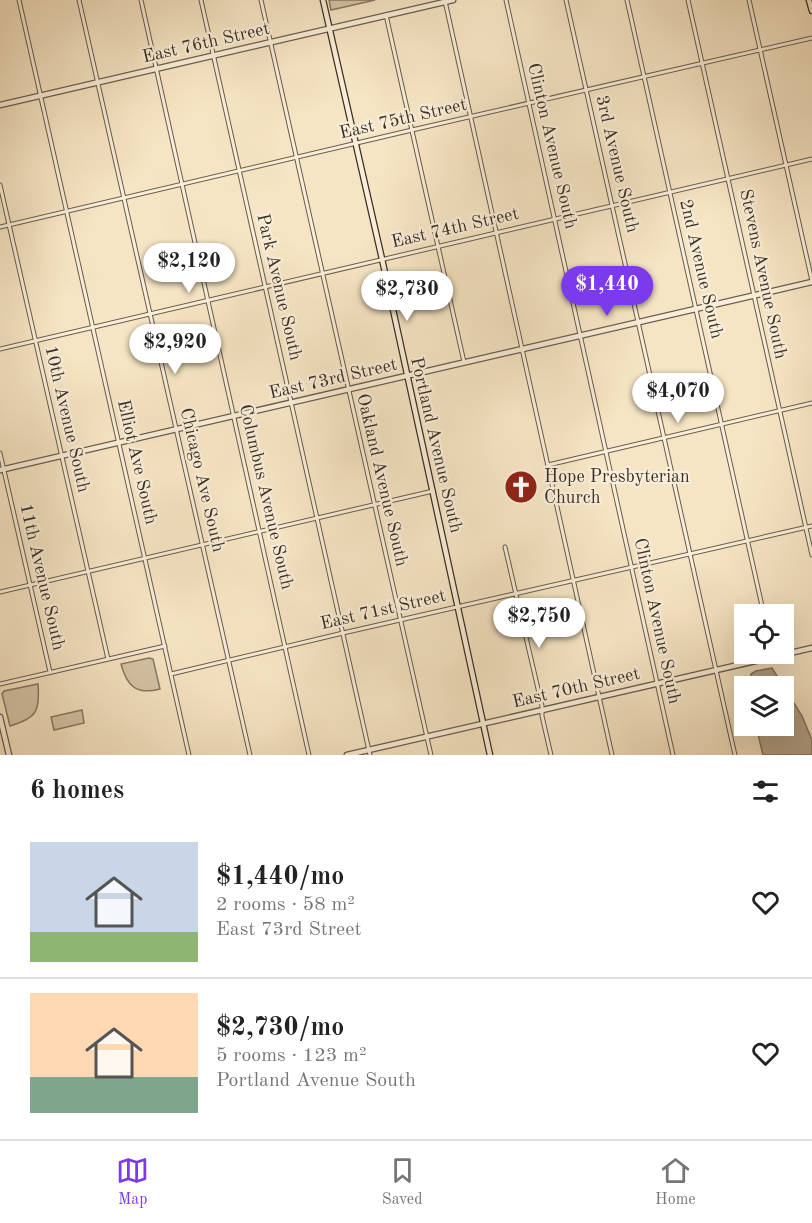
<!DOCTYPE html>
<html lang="en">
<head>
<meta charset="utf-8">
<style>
  :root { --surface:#fff; --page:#f2f2f2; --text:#222; --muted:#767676; --line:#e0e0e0; --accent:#7c3aed }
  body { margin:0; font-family:"Old Standard TT",serif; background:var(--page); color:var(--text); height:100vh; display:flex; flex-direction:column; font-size:22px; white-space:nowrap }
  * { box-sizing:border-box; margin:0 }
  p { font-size:20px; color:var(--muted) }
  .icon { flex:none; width:33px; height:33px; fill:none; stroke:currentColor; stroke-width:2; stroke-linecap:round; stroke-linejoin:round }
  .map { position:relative; height:755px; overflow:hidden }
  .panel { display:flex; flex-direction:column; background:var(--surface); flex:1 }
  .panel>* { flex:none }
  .buttons { position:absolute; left:734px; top:604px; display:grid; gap:12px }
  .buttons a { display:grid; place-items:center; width:60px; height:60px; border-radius:0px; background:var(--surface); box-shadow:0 6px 24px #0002; font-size:30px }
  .price { position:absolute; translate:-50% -51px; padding:0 14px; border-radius:21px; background:#fff; color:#222; font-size:20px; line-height:39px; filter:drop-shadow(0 2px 3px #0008) }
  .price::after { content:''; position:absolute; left:50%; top:36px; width:18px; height:14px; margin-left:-9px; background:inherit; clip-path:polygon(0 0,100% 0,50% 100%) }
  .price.on { background:var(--accent); color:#fff }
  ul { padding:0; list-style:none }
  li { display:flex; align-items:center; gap:18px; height:150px; padding:0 30px }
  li+li { border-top:2px solid var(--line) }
  li span { display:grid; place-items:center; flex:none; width:168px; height:120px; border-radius:0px; color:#555 }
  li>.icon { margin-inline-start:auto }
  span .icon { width:72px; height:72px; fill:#fffc; stroke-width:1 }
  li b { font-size:26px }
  h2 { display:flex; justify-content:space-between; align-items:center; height:72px; padding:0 30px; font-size:26px }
  .tab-bar { display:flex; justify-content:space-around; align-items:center; height:84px; border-top:2px solid var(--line); background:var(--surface); font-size:16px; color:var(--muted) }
  .tab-bar a { display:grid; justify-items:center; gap:3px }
  .tab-bar .on { color:var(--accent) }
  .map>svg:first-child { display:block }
</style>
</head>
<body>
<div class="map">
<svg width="812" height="755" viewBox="0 0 812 755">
  <rect width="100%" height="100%" fill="#f6e5c4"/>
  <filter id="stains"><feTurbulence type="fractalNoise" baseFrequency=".00333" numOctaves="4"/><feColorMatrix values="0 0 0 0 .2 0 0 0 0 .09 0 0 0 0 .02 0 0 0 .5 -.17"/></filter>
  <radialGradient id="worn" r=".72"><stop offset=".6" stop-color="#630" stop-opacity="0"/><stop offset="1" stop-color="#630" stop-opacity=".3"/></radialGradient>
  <g fill="#d6c6a9" stroke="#887a66" stroke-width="1.5">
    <polygon points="329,0 375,0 331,10"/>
    <path d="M149 658 153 659 160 689C137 695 127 687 121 664Z"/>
    <path d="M38 684C40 711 37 718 10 726L2 694 4 691Z"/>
    <polygon points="82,710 84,723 54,730 51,717"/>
  </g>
  <polygon fill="#b6a78d" stroke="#847763" stroke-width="1.5" points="772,668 802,716 812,740 812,755 763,755 756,726 783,726 783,687 749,687 751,674 756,671"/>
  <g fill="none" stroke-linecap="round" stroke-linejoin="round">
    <g stroke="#685c4b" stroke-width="5">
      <g id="minor">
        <polyline points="19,0 189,755"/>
        <polyline points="79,0 250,755"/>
        <polyline points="141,0 309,755"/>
        <polyline points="201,0 370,755"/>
        <polyline points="261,0 431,755"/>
        <polyline points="506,0 673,755"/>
        <polyline points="566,0 735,755"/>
        <polyline points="627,0 764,615"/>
        <path d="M688 0C730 185 770 370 812 555"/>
        <polyline points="749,0 812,281"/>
        <polyline points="445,1 612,755"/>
        <polyline points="386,15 464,362"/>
        <polyline points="0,185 108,659"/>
        <polyline points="0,227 412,130 812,38"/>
        <polyline points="0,349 812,159"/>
        <polyline points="0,453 50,672"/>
        <polyline points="548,465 812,403"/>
        <polyline points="505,547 542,706 542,716 551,755"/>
        <polyline points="0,592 433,491"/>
        <polyline points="171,674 343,633 812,526"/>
        <polyline points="0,684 165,646"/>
      </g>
    </g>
    <g stroke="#685c4b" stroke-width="7">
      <g id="tertiary">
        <polyline points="0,105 453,0"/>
        <polyline points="0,470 812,282"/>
        <polyline points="0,717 9,755"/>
        <polyline points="347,755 812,648"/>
      </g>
    </g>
    <g stroke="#392f23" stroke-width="7">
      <g id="secondary">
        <polyline points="323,0 382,259 490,755"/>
        <polyline points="809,0 812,11"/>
      </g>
    </g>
    <use href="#minor" stroke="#f9eed9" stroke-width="3"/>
    <use href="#tertiary" stroke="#f9eed9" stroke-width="4.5"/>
    <use href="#secondary" stroke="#f9eed9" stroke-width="4.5"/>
  </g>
  <defs>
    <g id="church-disc" transform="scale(1.725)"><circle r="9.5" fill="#8f2418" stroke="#f9eed9"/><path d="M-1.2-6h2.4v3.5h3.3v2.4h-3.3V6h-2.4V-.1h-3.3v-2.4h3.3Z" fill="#fff"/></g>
  </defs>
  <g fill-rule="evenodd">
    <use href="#church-disc" x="521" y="487"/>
  </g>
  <g text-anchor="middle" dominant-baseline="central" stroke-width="4.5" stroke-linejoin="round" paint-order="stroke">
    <g font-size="18" fill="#392f23" stroke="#f9eed9">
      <text transform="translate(206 43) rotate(-13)">East 76th Street</text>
      <text transform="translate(403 119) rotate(-13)">East 75th Street</text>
      <text transform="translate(552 146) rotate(77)">Clinton Avenue South</text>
      <text transform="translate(617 164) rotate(77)">3rd Avenue South</text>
      <text transform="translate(455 228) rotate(-13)">East 74th Street</text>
      <text transform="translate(701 269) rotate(77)">2nd Avenue South</text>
      <text transform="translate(763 274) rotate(78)">Stevens Avenue South</text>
      <text transform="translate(279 287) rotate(77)">Park Avenue South</text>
      <text transform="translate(333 379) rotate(-13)">East 73rd Street</text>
      <text transform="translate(67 419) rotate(77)">10th Avenue South</text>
      <text transform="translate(436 445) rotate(77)">Portland Avenue South</text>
      <text transform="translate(137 462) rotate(77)">Elliot Ave South</text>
      <text transform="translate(202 480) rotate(77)">Chicago Ave South</text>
      <text transform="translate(382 480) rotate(77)">Oakland Avenue South</text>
      <text transform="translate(266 497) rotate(77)">Columbus Avenue South</text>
      <text transform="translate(42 577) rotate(77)">11th Avenue South</text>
      <text transform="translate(383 610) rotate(-13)">East 71st Street</text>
      <text transform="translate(657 621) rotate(78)">Clinton Avenue South</text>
      <text transform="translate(576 688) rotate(-13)">East 70th Street</text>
    </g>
    <g font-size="18" fill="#392f23" stroke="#f9eed9" text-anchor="start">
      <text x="544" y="477">Hope Presbyterian<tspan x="544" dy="21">Church</tspan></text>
    </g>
  </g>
  <rect width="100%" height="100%" filter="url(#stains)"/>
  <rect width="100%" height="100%" fill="url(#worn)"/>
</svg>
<div class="buttons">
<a><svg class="icon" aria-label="locate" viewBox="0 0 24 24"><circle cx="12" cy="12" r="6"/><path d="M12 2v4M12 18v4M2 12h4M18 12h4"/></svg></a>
<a><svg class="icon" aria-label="layers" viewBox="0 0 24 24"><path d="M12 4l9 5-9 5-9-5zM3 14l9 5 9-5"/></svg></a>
</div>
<b class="price" style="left:189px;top:294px">$2,120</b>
<b class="price on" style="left:607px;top:317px">$1,440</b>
<b class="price" style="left:407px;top:322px">$2,730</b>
<b class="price" style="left:175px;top:375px">$2,920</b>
<b class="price" style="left:678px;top:424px">$4,070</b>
<b class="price" style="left:539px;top:649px">$2,750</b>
</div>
<section class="panel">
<h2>6 homes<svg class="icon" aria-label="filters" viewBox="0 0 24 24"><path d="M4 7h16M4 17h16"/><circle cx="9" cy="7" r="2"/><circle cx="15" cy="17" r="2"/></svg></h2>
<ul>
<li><span style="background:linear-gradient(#c9d6e8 75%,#8fb573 0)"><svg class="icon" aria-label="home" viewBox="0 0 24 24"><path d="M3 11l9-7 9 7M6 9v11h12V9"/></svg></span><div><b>$1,440/mo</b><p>2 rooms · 58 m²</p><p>East 73rd Street</p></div><svg class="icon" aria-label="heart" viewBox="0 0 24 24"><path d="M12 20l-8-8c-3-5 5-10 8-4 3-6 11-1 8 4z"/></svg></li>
<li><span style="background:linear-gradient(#ffd9b3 70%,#7fa58c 0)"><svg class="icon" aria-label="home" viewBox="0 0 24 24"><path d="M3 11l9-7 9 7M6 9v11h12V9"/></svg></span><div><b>$2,730/mo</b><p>5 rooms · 123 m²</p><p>Portland Avenue South</p></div><svg class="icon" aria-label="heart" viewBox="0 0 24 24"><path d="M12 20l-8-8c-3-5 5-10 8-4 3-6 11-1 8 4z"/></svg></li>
</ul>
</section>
<nav class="tab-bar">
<a class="on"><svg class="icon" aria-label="map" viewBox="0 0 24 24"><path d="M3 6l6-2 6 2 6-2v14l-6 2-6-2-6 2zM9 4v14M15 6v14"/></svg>Map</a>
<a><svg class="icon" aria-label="saved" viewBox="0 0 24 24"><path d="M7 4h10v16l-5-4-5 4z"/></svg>Saved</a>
<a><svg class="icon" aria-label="home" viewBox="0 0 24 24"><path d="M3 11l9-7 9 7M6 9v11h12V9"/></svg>Home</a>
</nav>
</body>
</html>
